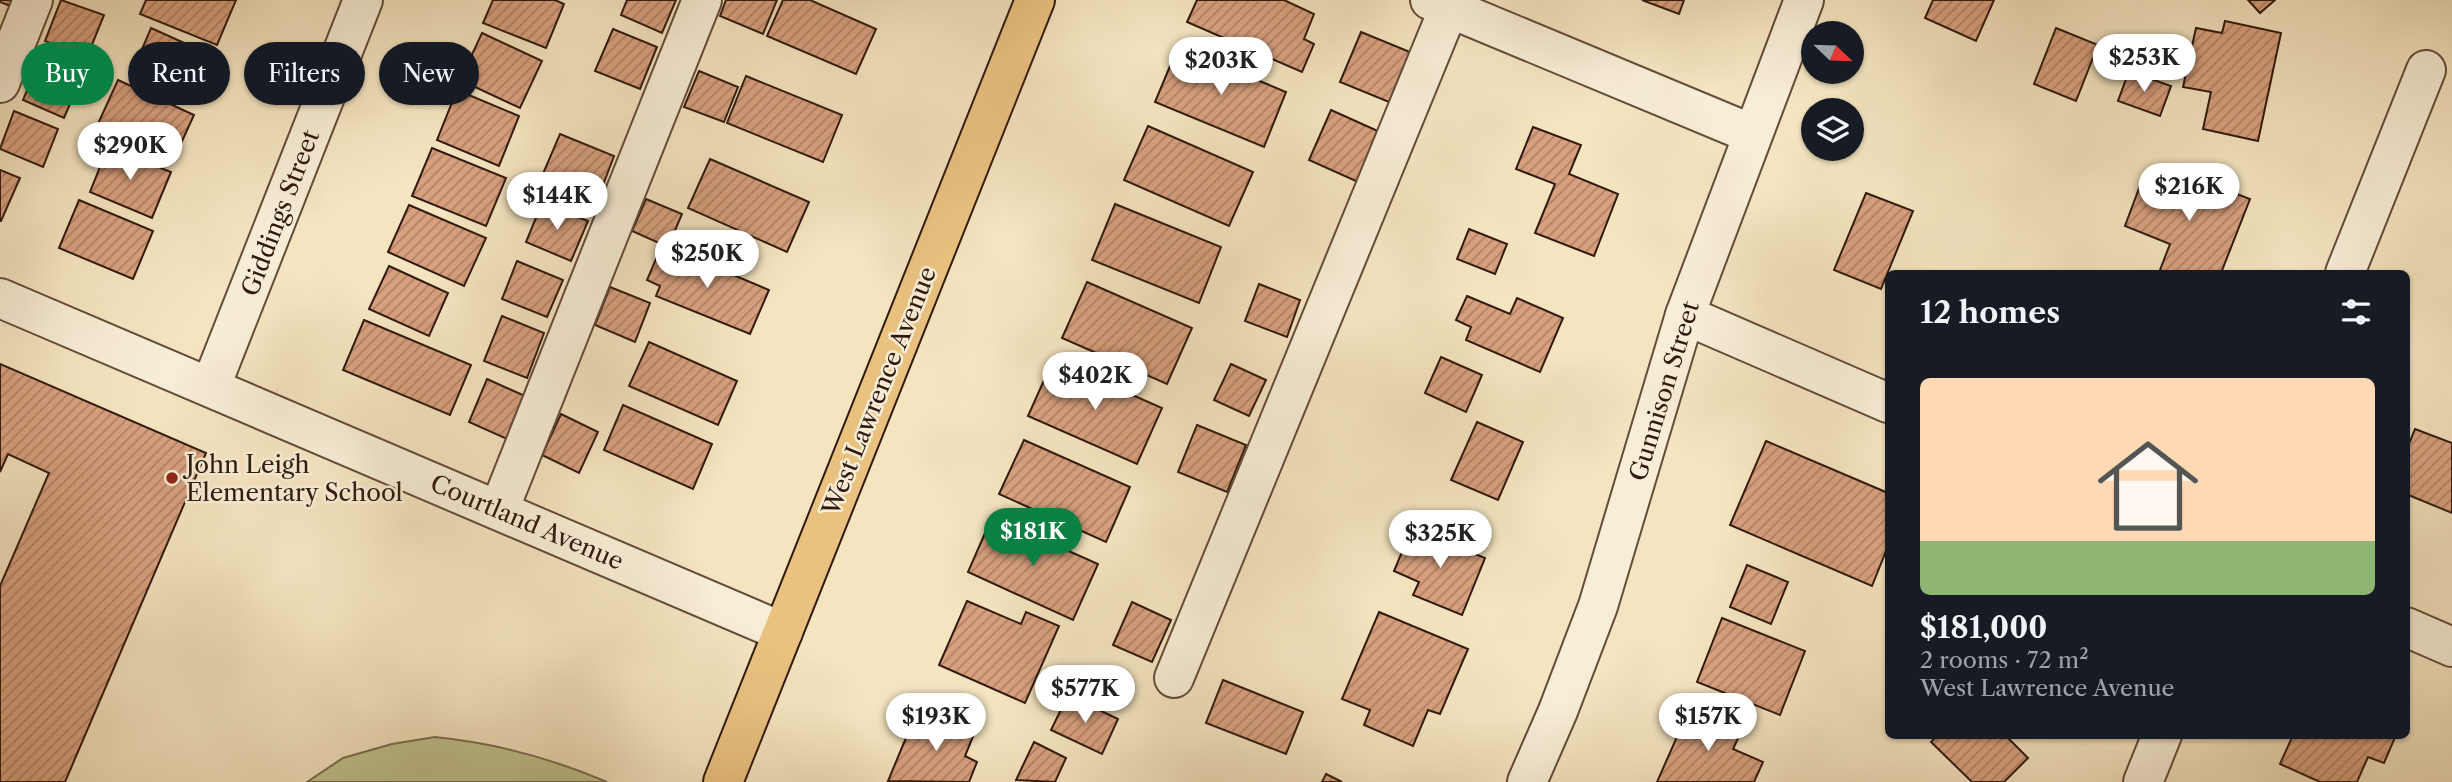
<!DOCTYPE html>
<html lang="en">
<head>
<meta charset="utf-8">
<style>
  :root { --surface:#171b24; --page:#242831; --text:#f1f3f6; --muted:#9ea1a6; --line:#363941; --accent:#0b8043 }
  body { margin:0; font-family:"Libre Caslon Text",serif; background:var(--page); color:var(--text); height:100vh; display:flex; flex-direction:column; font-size:26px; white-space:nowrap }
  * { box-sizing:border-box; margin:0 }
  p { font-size:23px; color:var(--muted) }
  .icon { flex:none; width:38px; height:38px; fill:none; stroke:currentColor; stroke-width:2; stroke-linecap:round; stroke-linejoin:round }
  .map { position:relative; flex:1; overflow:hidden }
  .panel { position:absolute; left:1885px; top:270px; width:525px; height:469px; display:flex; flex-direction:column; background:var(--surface); border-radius:10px; box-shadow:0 2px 5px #0004 }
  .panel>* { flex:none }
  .hud { position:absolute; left:21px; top:42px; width:665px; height:63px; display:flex; gap:14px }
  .needle { width:46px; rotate:113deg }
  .controls { position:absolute; left:1801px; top:21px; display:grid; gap:14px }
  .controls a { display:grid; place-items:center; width:63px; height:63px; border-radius:50%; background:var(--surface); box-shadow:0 2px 5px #0004; font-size:35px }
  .price { position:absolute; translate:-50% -60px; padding:0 16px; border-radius:24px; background:#fff; color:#222; font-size:23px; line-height:46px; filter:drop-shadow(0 2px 4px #0008) }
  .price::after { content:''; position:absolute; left:50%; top:42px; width:21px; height:16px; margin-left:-10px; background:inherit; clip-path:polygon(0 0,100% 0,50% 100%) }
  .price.current { background:var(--accent); color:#fff }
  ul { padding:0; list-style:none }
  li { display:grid; align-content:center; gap:14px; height:371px; padding:0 35px }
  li+li { border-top:2px solid var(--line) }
  li span { display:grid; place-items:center; height:217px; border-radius:10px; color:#555 }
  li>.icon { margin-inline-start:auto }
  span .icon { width:126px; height:126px; fill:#fffc; stroke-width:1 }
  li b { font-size:30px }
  h2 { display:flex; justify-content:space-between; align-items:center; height:84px; padding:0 35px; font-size:30px }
  .pill { padding:0 24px; border-radius:32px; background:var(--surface); box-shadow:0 2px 5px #0004; font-size:24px; line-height:63px }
  .pill.current { background:var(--accent); color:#fff }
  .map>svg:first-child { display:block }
</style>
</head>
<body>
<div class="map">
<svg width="2452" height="782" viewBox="0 0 2452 782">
  <defs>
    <pattern id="building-hatch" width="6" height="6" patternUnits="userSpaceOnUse" patternTransform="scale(1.75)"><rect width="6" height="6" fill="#d8a07f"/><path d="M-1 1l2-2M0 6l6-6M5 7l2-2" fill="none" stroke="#b08266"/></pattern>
  </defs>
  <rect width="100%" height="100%" fill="#f4e4c0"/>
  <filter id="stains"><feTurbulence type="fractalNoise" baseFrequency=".00286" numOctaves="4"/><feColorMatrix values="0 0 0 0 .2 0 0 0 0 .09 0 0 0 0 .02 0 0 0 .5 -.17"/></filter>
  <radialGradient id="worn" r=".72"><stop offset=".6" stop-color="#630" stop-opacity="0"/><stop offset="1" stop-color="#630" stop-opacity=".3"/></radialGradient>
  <path fill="#c0c28f" stroke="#786e4e" stroke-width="2" d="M435 737C495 743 551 758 607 782H307L343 758 392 744Z"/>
  <g fill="url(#building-hatch)" stroke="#311a0d" stroke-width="2">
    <polygon points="0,0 12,0 10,6 0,2"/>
    <polygon points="61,0 104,15 87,57 45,41"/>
    <polygon points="146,0 236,0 217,45 140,14"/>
    <polygon points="493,0 555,0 564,4 546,48 483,23"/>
    <polygon points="627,0 676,0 662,33 621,15"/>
    <polygon points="726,0 777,0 763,34 720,16"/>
    <polygon points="783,0 810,0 876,29 856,74 767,36"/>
    <polygon points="1197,0 1284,0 1314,14 1304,39 1314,44 1302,72 1187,22"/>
    <polygon points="1642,0 1684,0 1679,14"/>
    <polygon points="1933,0 1994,0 1976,41 1925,18"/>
    <polygon points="2248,0 2275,0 2260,13"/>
    <polygon points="2225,21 2281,33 2258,141 2203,129 2211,92 2183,87 2196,28 2222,33"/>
    <polygon points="151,28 211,55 190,101 131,75"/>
    <polygon points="2056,28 2098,45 2076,101 2034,84"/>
    <polygon points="613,29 657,47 640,89 595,71"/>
    <polygon points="1361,32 1410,52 1389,102 1340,82"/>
    <polygon points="482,33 542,61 520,108 460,80"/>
    <polygon points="1178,47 1286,92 1264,147 1155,102"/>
    <polygon points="40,59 82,76 64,118 23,100"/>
    <polygon points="699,71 738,87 724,122 684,107"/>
    <polygon points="2129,71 2171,86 2160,116 2118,101"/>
    <polygon points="746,76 842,115 823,162 727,123"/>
    <polygon points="118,80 194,115 172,163 96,128"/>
    <polygon points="457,90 519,116 499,166 437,140"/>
    <polygon points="1331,110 1380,132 1358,182 1309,160"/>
    <polygon points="14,111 58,129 43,167 0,149"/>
    <polygon points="1148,126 1253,172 1229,226 1124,180"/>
    <polygon points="1533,127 1581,145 1569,174 1618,194 1594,256 1535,233 1555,184 1516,169"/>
    <polygon points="560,134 614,156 595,206 539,183"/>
    <polygon points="108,147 171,172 152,218 90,192"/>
    <polygon points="432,148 506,178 486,226 412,196"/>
    <polygon points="710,159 809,202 787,252 688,208"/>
    <polygon points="0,170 20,178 1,221 0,221"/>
    <polygon points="2144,175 2190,193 2196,178 2250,199 2221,273 2167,273 2160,270 2170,244 2125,226"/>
    <polygon points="1866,193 1913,211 1881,289 1834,270"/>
    <polygon points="646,199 682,214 668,247 632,231"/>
    <polygon points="79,200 153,231 133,279 59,248"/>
    <polygon points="542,203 588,221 571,261 526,242"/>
    <polygon points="1115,204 1221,247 1199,303 1092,260"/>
    <polygon points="409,205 486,238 464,286 388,252"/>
    <polygon points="1469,229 1507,244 1495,274 1457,259"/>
    <polygon points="662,245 769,290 750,334 656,296 660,286 647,280"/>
    <polygon points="517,261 563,280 547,317 502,299"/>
    <polygon points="389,266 448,293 429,336 369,309"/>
    <polygon points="1087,282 1192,328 1167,384 1062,338"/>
    <polygon points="1259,284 1300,300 1287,337 1245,321"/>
    <polygon points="610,287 650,303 635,342 595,325"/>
    <polygon points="1467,296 1510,314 1517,298 1563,318 1540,372 1466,340 1471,327 1456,320"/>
    <polygon points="502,316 544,333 527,378 484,361"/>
    <polygon points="364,320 471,365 450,415 343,370"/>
    <polygon points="649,342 737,381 718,425 629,386"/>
    <polygon points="1441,357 1482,375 1466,412 1425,393"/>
    <polygon points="1053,360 1162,408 1137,464 1028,416"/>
    <polygon points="0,364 206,453 65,782 0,782 0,586 49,473 8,454 0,472"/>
    <polygon points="1231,364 1266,380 1249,416 1214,400"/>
    <polygon points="487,379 525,396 507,439 469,422"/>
    <polygon points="623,405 712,444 693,489 604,450"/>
    <polygon points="561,414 598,432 579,473 542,455"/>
    <polygon points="1477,422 1523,442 1498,500 1451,480"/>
    <polygon points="1197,425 1246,445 1227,492 1178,472"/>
    <polygon points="2415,429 2452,443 2452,513 2406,494 2406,451"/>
    <polygon points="1024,440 1130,487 1106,542 999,494"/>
    <polygon points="1766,441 1888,493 1888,546 1872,586 1730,525"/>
    <polygon points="992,517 1098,564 1073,620 968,572"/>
    <polygon points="1412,528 1485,558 1462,615 1413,595 1419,582 1394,571"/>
    <polygon points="1747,565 1788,582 1771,624 1730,607"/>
    <polygon points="967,601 1021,624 1026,612 1059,626 1025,703 939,665"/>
    <polygon points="1132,602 1171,620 1152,662 1113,645"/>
    <polygon points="1379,612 1468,649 1440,714 1428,710 1413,746 1364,725 1370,710 1342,699"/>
    <polygon points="1722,618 1805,651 1780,715 1697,682"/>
    <polygon points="1223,680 1303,712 1286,754 1206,723"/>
    <polygon points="1068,695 1118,719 1102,754 1051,730"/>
    <polygon points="1691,705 1743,728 1733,749 1763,762 1754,782 1657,782"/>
    <polygon points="929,710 976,729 965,756 977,762 969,782 888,781 908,733 919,737"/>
    <polygon points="1938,735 2005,735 2028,758 2004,782 1972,782 1931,742"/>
    <polygon points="2293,735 2396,735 2384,763 2368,757 2357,782 2320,782 2280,764"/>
    <polygon points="1034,742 1066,758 1055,782 1016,780"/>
    <polygon points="1326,774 1342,782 1322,782"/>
  </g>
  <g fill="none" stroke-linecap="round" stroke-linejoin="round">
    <g stroke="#624c3a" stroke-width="42">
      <g id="minor">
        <polyline points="1430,0 1752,134"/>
        <polyline points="0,83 33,0"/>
        <polyline points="2345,273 2426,70"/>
        <polyline points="0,298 783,632"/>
        <polyline points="1685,315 1888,403"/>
        <polyline points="211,386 363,0"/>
        <polyline points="499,510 702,0"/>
        <polyline points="2406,627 2452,647"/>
        <polyline points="1174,678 1449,8"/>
        <polyline points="1527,782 1558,711 1598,606 1685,315 1804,0"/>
        <polyline points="2143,782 2162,735"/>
      </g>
    </g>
    <g stroke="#311a0d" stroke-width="42">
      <polyline id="major" points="723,782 1035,0"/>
    </g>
    <use href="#minor" stroke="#f8edd6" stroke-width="38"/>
    <use href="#major" stroke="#eac280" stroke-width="38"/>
  </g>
  <circle fill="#8f2418" stroke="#f8edd6" stroke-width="2.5" cx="172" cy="478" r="7"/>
  <g text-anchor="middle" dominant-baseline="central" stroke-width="5" stroke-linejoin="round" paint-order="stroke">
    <g font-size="24" fill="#311a0d" stroke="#f8edd6">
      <text transform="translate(280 213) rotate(-69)">Giddings Street</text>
      <text transform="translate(879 391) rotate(-68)">West Lawrence Avenue</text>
      <text transform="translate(1664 391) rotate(-73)">Gunnison Street</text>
      <text transform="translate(527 522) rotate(23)">Courtland Avenue</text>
    </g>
    <g font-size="24" fill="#311a0d" stroke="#f8edd6" text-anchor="start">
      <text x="186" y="464">John Leigh<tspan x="186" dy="28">Elementary School</tspan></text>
    </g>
  </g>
  <rect width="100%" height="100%" filter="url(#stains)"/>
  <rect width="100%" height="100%" fill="url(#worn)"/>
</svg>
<div class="controls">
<a><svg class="needle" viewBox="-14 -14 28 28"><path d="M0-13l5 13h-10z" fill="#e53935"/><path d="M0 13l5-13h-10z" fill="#9ea1a6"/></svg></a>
<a><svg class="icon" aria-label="layers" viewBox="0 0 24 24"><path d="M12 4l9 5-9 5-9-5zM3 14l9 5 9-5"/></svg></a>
</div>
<b class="price" style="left:2144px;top:94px">$253K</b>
<b class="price" style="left:1221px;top:97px">$203K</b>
<b class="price" style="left:130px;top:182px">$290K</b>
<b class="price" style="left:2189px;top:223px">$216K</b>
<b class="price" style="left:557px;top:232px">$144K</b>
<b class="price" style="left:707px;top:290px">$250K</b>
<b class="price" style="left:1095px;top:412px">$402K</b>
<b class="price current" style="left:1033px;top:568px">$181K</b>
<b class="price" style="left:1440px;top:570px">$325K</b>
<b class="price" style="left:1085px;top:725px">$577K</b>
<b class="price" style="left:936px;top:753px">$193K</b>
<b class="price" style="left:1708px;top:753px">$157K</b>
<div class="hud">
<a class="pill current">Buy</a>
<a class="pill">Rent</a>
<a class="pill">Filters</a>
<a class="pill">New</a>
</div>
<section class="panel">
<h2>12 homes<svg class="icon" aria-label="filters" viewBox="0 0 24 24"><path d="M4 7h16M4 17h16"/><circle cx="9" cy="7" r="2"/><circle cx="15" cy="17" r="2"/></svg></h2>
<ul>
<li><span style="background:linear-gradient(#ffd9b3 75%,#8fb573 0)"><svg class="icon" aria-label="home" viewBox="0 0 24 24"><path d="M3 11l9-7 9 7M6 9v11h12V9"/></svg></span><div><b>$181,000</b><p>2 rooms · 72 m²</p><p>West Lawrence Avenue</p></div></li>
</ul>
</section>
</div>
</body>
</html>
